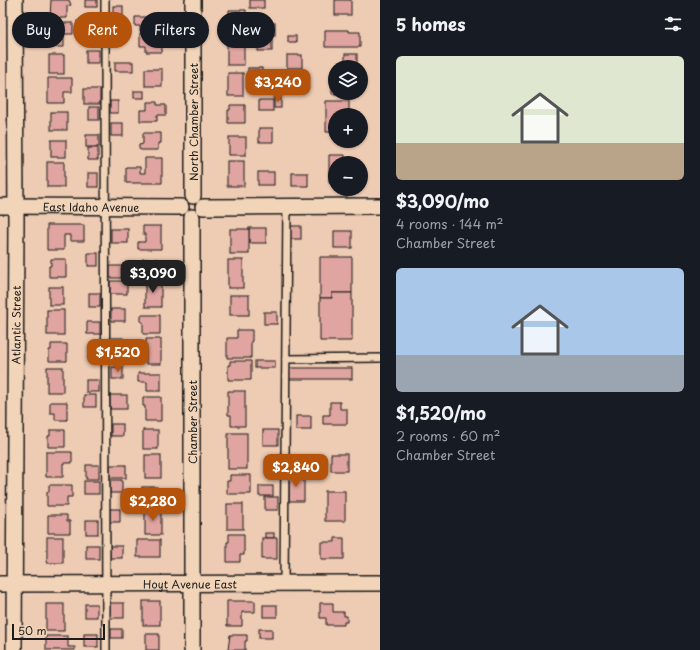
<!DOCTYPE html>
<html lang="en">
<head>
<meta charset="utf-8">
<style>
  :root { --surface:#171b24; --page:#20242c; --text:#f1f3f6; --muted:#9ea1a6; --accent:#b45309 }
  body { margin:0; font-family:"Playpen Sans",sans-serif; background:var(--page); color:var(--text); height:100vh; display:flex; flex-direction:column; font-size:15px; white-space:nowrap }
  * { box-sizing:border-box; margin:0 }
  p { font-size:13px; color:var(--muted) }
  .icon { flex:none; width:22px; height:22px; fill:none; stroke:currentColor; stroke-width:2; stroke-linecap:round; stroke-linejoin:round }
  .map { position:relative; flex:1; overflow:hidden }
  .sheet { display:flex; flex-direction:column; background:var(--surface); width:320px }
  .sheet>* { flex:none }
  .hud { position:absolute; left:12px; top:12px; width:308px; height:36px; display:flex; gap:8px }
  .tools { position:absolute; left:328px; top:60px; display:grid; gap:8px }
  .tools a { display:grid; place-items:center; width:40px; height:40px; border-radius:50%; background:var(--surface); box-shadow:0 1px 3px #0004; font-size:20px }
  .scale { position:absolute; left:12px; bottom:10px; width:93px; box-sizing:border-box; padding-left:4px; border:2px solid #1c1c1c; border-top:0; font-size:11px; line-height:14px; white-space:nowrap; color:#1c1c1c; -webkit-text-stroke:3px #f2d4b8; paint-order:stroke }
  .price { position:absolute; translate:-50% -34px; padding:0 9px; border-radius:8px; background:var(--accent); color:#fff; font-size:13px; line-height:26px; filter:drop-shadow(0 1px 2px #0008) }
  .price::after { content:''; position:absolute; left:50%; top:24px; width:12px; height:9px; margin-left:-6px; background:inherit; clip-path:polygon(0 0,100% 0,50% 100%) }
  .price.current { background:#222; color:#fff }
  ul { padding:0; list-style:none }
  li { display:grid; align-content:center; gap:8px; height:212px; padding:0 16px }
  li span { display:grid; place-items:center; height:124px; border-radius:6px; color:#555 }
  li>.icon { margin-inline-start:auto }
  span .icon { width:72px; height:72px; fill:#fffc; stroke-width:1 }
  li b { font-size:17px }
  h2 { display:flex; justify-content:space-between; align-items:center; height:48px; padding:0 16px; font-size:17px }
  .chip { padding:0 14px; border-radius:18px; background:var(--surface); box-shadow:0 1px 3px #0004; font-size:14px; line-height:36px }
  .chip.current { background:var(--accent); color:#fff }
  main { display:flex; flex:1; min-height:0 }
  .map>svg:first-child { display:block }
</style>
</head>
<body>
<main>
<div class="map">
<svg width="380" height="650" viewBox="0 0 380 650">
  <rect width="100%" height="100%" fill="#eecbb3"/>
  <filter id="ink" filterUnits="userSpaceOnUse"><feTurbulence type="fractalNoise" baseFrequency=".025" numOctaves="2"/><feDisplacementMap in="SourceGraphic" scale="8" xChannelSelector="R" yChannelSelector="G"/><feConvolveMatrix kernelMatrix="1 2 1 2 8 2 1 2 1" color-interpolation-filters="sRGB"/></filter>
  <g filter="url(#ink)">
    <g fill="#e0a5a0" stroke="#1c1c1c">
      <polygon points="51,0 69,0 71,5 67,6 67,18 50,18"/>
      <rect x="85" y="0" width="12" height="7"/>
      <rect x="250" y="0" width="14" height="8"/>
      <rect x="335" y="0" width="16" height="15"/>
      <rect x="113" y="6" width="10" height="11"/>
      <polygon points="229,10 246,10 246,28 231,28 231,22 229,22"/>
      <polygon points="135,17 163,17 163,31 140,31 140,26 135,26"/>
      <rect x="77" y="21" width="14" height="14"/>
      <polygon points="48,23 73,23 73,34 64,34 64,47 48,47"/>
      <rect x="261" y="23" width="14" height="12"/>
      <polygon points="325,30 349,30 349,32 360,32 360,47 325,47"/>
      <rect x="110" y="32" width="12" height="12"/>
      <polygon points="140,33 162,33 162,52 146,52 146,46 140,46"/>
      <rect x="288" y="36" width="8" height="6"/>
      <rect x="258" y="37" width="14" height="14"/>
      <rect x="227" y="41" width="17" height="24"/>
      <rect x="86" y="50" width="13" height="13"/>
      <rect x="345" y="54" width="12" height="13"/>
      <rect x="49" y="55" width="15" height="19"/>
      <rect x="287" y="55" width="15" height="13"/>
      <rect x="115" y="62" width="18" height="9"/>
      <rect x="248" y="68" width="14" height="10"/>
      <rect x="145" y="69" width="17" height="17"/>
      <rect x="228" y="73" width="15" height="23"/>
      <polygon points="332,74 335,74 335,93 350,93 350,94 332,94"/>
      <polygon points="48,78 72,78 72,92 64,92 64,103 48,103"/>
      <rect x="84" y="89" width="16" height="15"/>
      <rect x="134" y="91" width="10" height="7"/>
      <rect x="274" y="98" width="7" height="10"/>
      <rect x="259" y="100" width="14" height="11"/>
      <rect x="110" y="101" width="8" height="12"/>
      <polygon points="326,101 349,101 349,115 335,115 335,132 326,132"/>
      <polygon points="147,102 157,102 157,105 166,105 166,115 157,115 157,121 140,121 140,110 147,110"/>
      <polygon points="230,105 245,105 245,123 228,123 228,110 230,110"/>
      <rect x="89" y="107" width="10" height="13"/>
      <rect x="51" y="112" width="16" height="18"/>
      <rect x="111" y="123" width="12" height="13"/>
      <rect x="259" y="128" width="14" height="14"/>
      <polygon points="143,133 161,133 161,143 158,143 158,150 141,150 139,149 139,145 143,144"/>
      <rect x="86" y="135" width="13" height="12"/>
      <rect x="229" y="137" width="17" height="18"/>
      <rect x="51" y="140" width="15" height="17"/>
      <rect x="88" y="148" width="10" height="12"/>
      <polygon points="329,155 345,155 345,163 335,163 335,183 329,183"/>
      <polygon points="145,158 162,158 162,183 126,183 126,167 140,167 140,173 145,173"/>
      <rect x="227" y="161" width="17" height="25"/>
      <rect x="47" y="162" width="17" height="25"/>
      <rect x="258" y="172" width="16" height="13"/>
      <rect x="88" y="173" width="10" height="14"/>
      <rect x="292" y="173" width="16" height="13"/>
      <polygon points="47,225 84,225 84,241 70,241 70,235 64,235 64,250 47,250"/>
      <polygon points="143,226 161,226 161,249 138,249 138,242 145,242 145,234 143,234"/>
      <rect x="290" y="226" width="11" height="13"/>
      <rect x="249" y="228" width="17" height="15"/>
      <rect x="111" y="229" width="17" height="14"/>
      <rect x="230" y="229" width="19" height="25"/>
      <rect x="334" y="231" width="18" height="17"/>
      <rect x="88" y="253" width="10" height="13"/>
      <polygon points="320,257 352,257 352,293 332,293 332,298 320,298"/>
      <polygon points="51,259 66,259 66,277 49,277 49,266 51,266"/>
      <rect x="143" y="259" width="15" height="18"/>
      <rect x="228" y="260" width="15" height="28"/>
      <rect x="110" y="266" width="15" height="12"/>
      <rect x="110" y="281" width="17" height="13"/>
      <rect x="145" y="282" width="16" height="25"/>
      <rect x="49" y="287" width="14" height="18"/>
      <rect x="89" y="293" width="11" height="14"/>
      <polygon points="332,293 352,293 352,341 320,341 320,298 332,298"/>
      <rect x="230" y="295" width="19" height="20"/>
      <rect x="111" y="309" width="14" height="12"/>
      <rect x="47" y="310" width="17" height="25"/>
      <rect x="264" y="312" width="13" height="12"/>
      <polygon points="141,315 160,315 160,334 143,334 143,322 141,322"/>
      <rect x="87" y="322" width="13" height="12"/>
      <polygon points="237,330 252,330 252,341 251,341 251,358 227,358 227,338 237,338"/>
      <rect x="111" y="338" width="12" height="13"/>
      <rect x="146" y="339" width="15" height="25"/>
      <polygon points="51,344 67,344 67,361 49,361 49,350 51,350"/>
      <polygon points="230,361 251,361 251,380 228,380 228,365 230,365"/>
      <rect x="255" y="361" width="20" height="7"/>
      <rect x="47" y="367" width="16" height="25"/>
      <rect x="112" y="367" width="11" height="12"/>
      <rect x="288" y="368" width="64" height="11"/>
      <polygon points="138,373 161,373 161,391 147,391 147,382 138,382"/>
      <rect x="86" y="380" width="13" height="12"/>
      <polygon points="228,391 245,391 245,426 231,426 231,415 228,415"/>
      <rect x="84" y="395" width="12" height="12"/>
      <rect x="110" y="395" width="17" height="14"/>
      <polygon points="143,397 161,397 161,421 145,421 145,406 143,406"/>
      <polygon points="50,402 67,402 67,420 55,420 55,413 50,413"/>
      <polygon points="330,402 340,402 340,409 347,409 347,424 323,424 323,415 330,415"/>
      <rect x="296" y="416" width="15" height="14"/>
      <rect x="111" y="424" width="12" height="12"/>
      <polygon points="50,430 65,430 65,447 48,447 48,436 50,436"/>
      <rect x="143" y="430" width="15" height="19"/>
      <rect x="263" y="430" width="15" height="15"/>
      <rect x="228" y="433" width="19" height="36"/>
      <polygon points="46,452 72,452 72,463 63,463 63,477 46,477"/>
      <rect x="331" y="454" width="16" height="17"/>
      <rect x="145" y="455" width="16" height="23"/>
      <rect x="290" y="456" width="14" height="13"/>
      <rect x="86" y="465" width="13" height="14"/>
      <rect x="110" y="465" width="16" height="13"/>
      <polygon points="230,475 251,475 251,494 227,494 227,481 230,481"/>
      <rect x="289" y="475" width="15" height="26"/>
      <rect x="110" y="480" width="12" height="13"/>
      <rect x="84" y="481" width="15" height="13"/>
      <polygon points="49,485 72,485 72,497 67,497 67,506 47,506 47,492 49,492"/>
      <rect x="259" y="486" width="14" height="10"/>
      <rect x="142" y="487" width="15" height="17"/>
      <rect x="325" y="491" width="20" height="30"/>
      <rect x="265" y="497" width="13" height="13"/>
      <rect x="227" y="504" width="16" height="25"/>
      <rect x="110" y="509" width="10" height="13"/>
      <rect x="145" y="510" width="16" height="25"/>
      <polygon points="48,515 67,515 67,521 70,521 70,533 48,533"/>
      <rect x="86" y="520" width="12" height="14"/>
      <rect x="265" y="533" width="9" height="5"/>
      <polygon points="229,534 244,534 244,555 240,555 240,562 227,562 227,542 229,542"/>
      <rect x="47" y="537" width="16" height="26"/>
      <rect x="262" y="538" width="15" height="21"/>
      <polygon points="335,538 344,538 344,559 321,559 321,542 335,542"/>
      <rect x="137" y="540" width="23" height="17"/>
      <rect x="86" y="545" width="13" height="14"/>
      <rect x="110" y="546" width="12" height="12"/>
      <rect x="143" y="601" width="17" height="24"/>
      <polygon points="227,601 255,601 255,612 242,612 242,626 227,626"/>
      <rect x="109" y="603" width="15" height="15"/>
      <polygon points="320,603 333,603 333,612 344,612 344,616 347,616 347,622 344,622 344,625 326,625 326,618 320,618"/>
      <rect x="46" y="604" width="18" height="27"/>
      <rect x="85" y="604" width="12" height="13"/>
      <rect x="263" y="605" width="14" height="12"/>
      <rect x="111" y="629" width="11" height="9"/>
      <rect x="259" y="629" width="13" height="9"/>
      <rect x="84" y="634" width="14" height="13"/>
      <rect x="146" y="634" width="13" height="16"/>
      <polygon points="230,635 247,635 247,641 245,641 245,650 228,650"/>
      <polygon points="46,636 68,636 68,647 75,647 75,650 46,650"/>
    </g>
    <g fill="none" stroke-linecap="round" stroke-linejoin="round">
      <g stroke="#1c1c1c" stroke-width="10">
        <g id="lane">
          <polyline points="105,0 106,650"/>
          <polyline points="286,359 380,358"/>
          <polyline points="284,583 287,206"/>
        </g>
      </g>
      <g stroke="#1c1c1c" stroke-width="18">
        <g id="street">
          <polyline points="193,196 193,0"/>
          <path id="s1" d="M0 206 181 207"/>
          <polyline points="203,207 380,206"/>
          <path id="s2" d="M0 584 380 583"/>
          <path id="s3" d="M14 650 16 221 15 0"/>
          <polyline points="192,650 192,217"/>
        </g>
      </g>
      <use href="#lane" stroke="#f2d4b8" stroke-width="7"/>
      <use href="#street" stroke="#f2d4b8" stroke-width="15"/>
    </g>
  </g>
  <g text-anchor="middle" dominant-baseline="central" stroke-width="3" stroke-linejoin="round" paint-order="stroke">
    <g font-size="11" fill="#1c1c1c" stroke="#f2d4b8">
      <text transform="translate(193 122) rotate(-90)">North Chamber Street</text>
      <text stroke="none"><textPath href="#s1" startOffset="91">East Idaho Avenue</textPath></text>
      <text stroke="none"><textPath href="#s3" startOffset="325">Atlantic Street</textPath></text>
      <text transform="translate(192 422) rotate(-90)">Chamber Street</text>
      <text stroke="none"><textPath href="#s2" startOffset="190">Hoyt Avenue East</textPath></text>
    </g>
  </g>
</svg>
<div class="tools">
<a><svg class="icon" aria-label="layers" viewBox="0 0 24 24"><path d="M12 4l9 5-9 5-9-5zM3 14l9 5 9-5"/></svg></a>
<a>+</a>
<a>−</a>
</div>
<div class="scale">50 m</div>
<b class="price" style="left:278px;top:103px">$3,240</b>
<b class="price current" style="left:153px;top:294px">$3,090</b>
<b class="price" style="left:118px;top:373px">$1,520</b>
<b class="price" style="left:296px;top:488px">$2,840</b>
<b class="price" style="left:153px;top:522px">$2,280</b>
<div class="hud">
<a class="chip">Buy</a>
<a class="chip current">Rent</a>
<a class="chip">Filters</a>
<a class="chip">New</a>
</div>
</div>
<section class="sheet">
<h2>5 homes<svg class="icon" aria-label="filters" viewBox="0 0 24 24"><path d="M4 7h16M4 17h16"/><circle cx="9" cy="7" r="2"/><circle cx="15" cy="17" r="2"/></svg></h2>
<ul>
<li><span style="background:linear-gradient(#dfe7d0 70%,#b9a48a 0)"><svg class="icon" aria-label="home" viewBox="0 0 24 24"><path d="M3 11l9-7 9 7M6 9v11h12V9"/></svg></span><div><b>$3,090/mo</b><p>4 rooms · 144 m²</p><p>Chamber Street</p></div></li>
<li><span style="background:linear-gradient(#a9c7e8 70%,#9aa5b1 0)"><svg class="icon" aria-label="home" viewBox="0 0 24 24"><path d="M3 11l9-7 9 7M6 9v11h12V9"/></svg></span><div><b>$1,520/mo</b><p>2 rooms · 60 m²</p><p>Chamber Street</p></div></li>
</ul>
</section>
</main>
</body>
</html>
